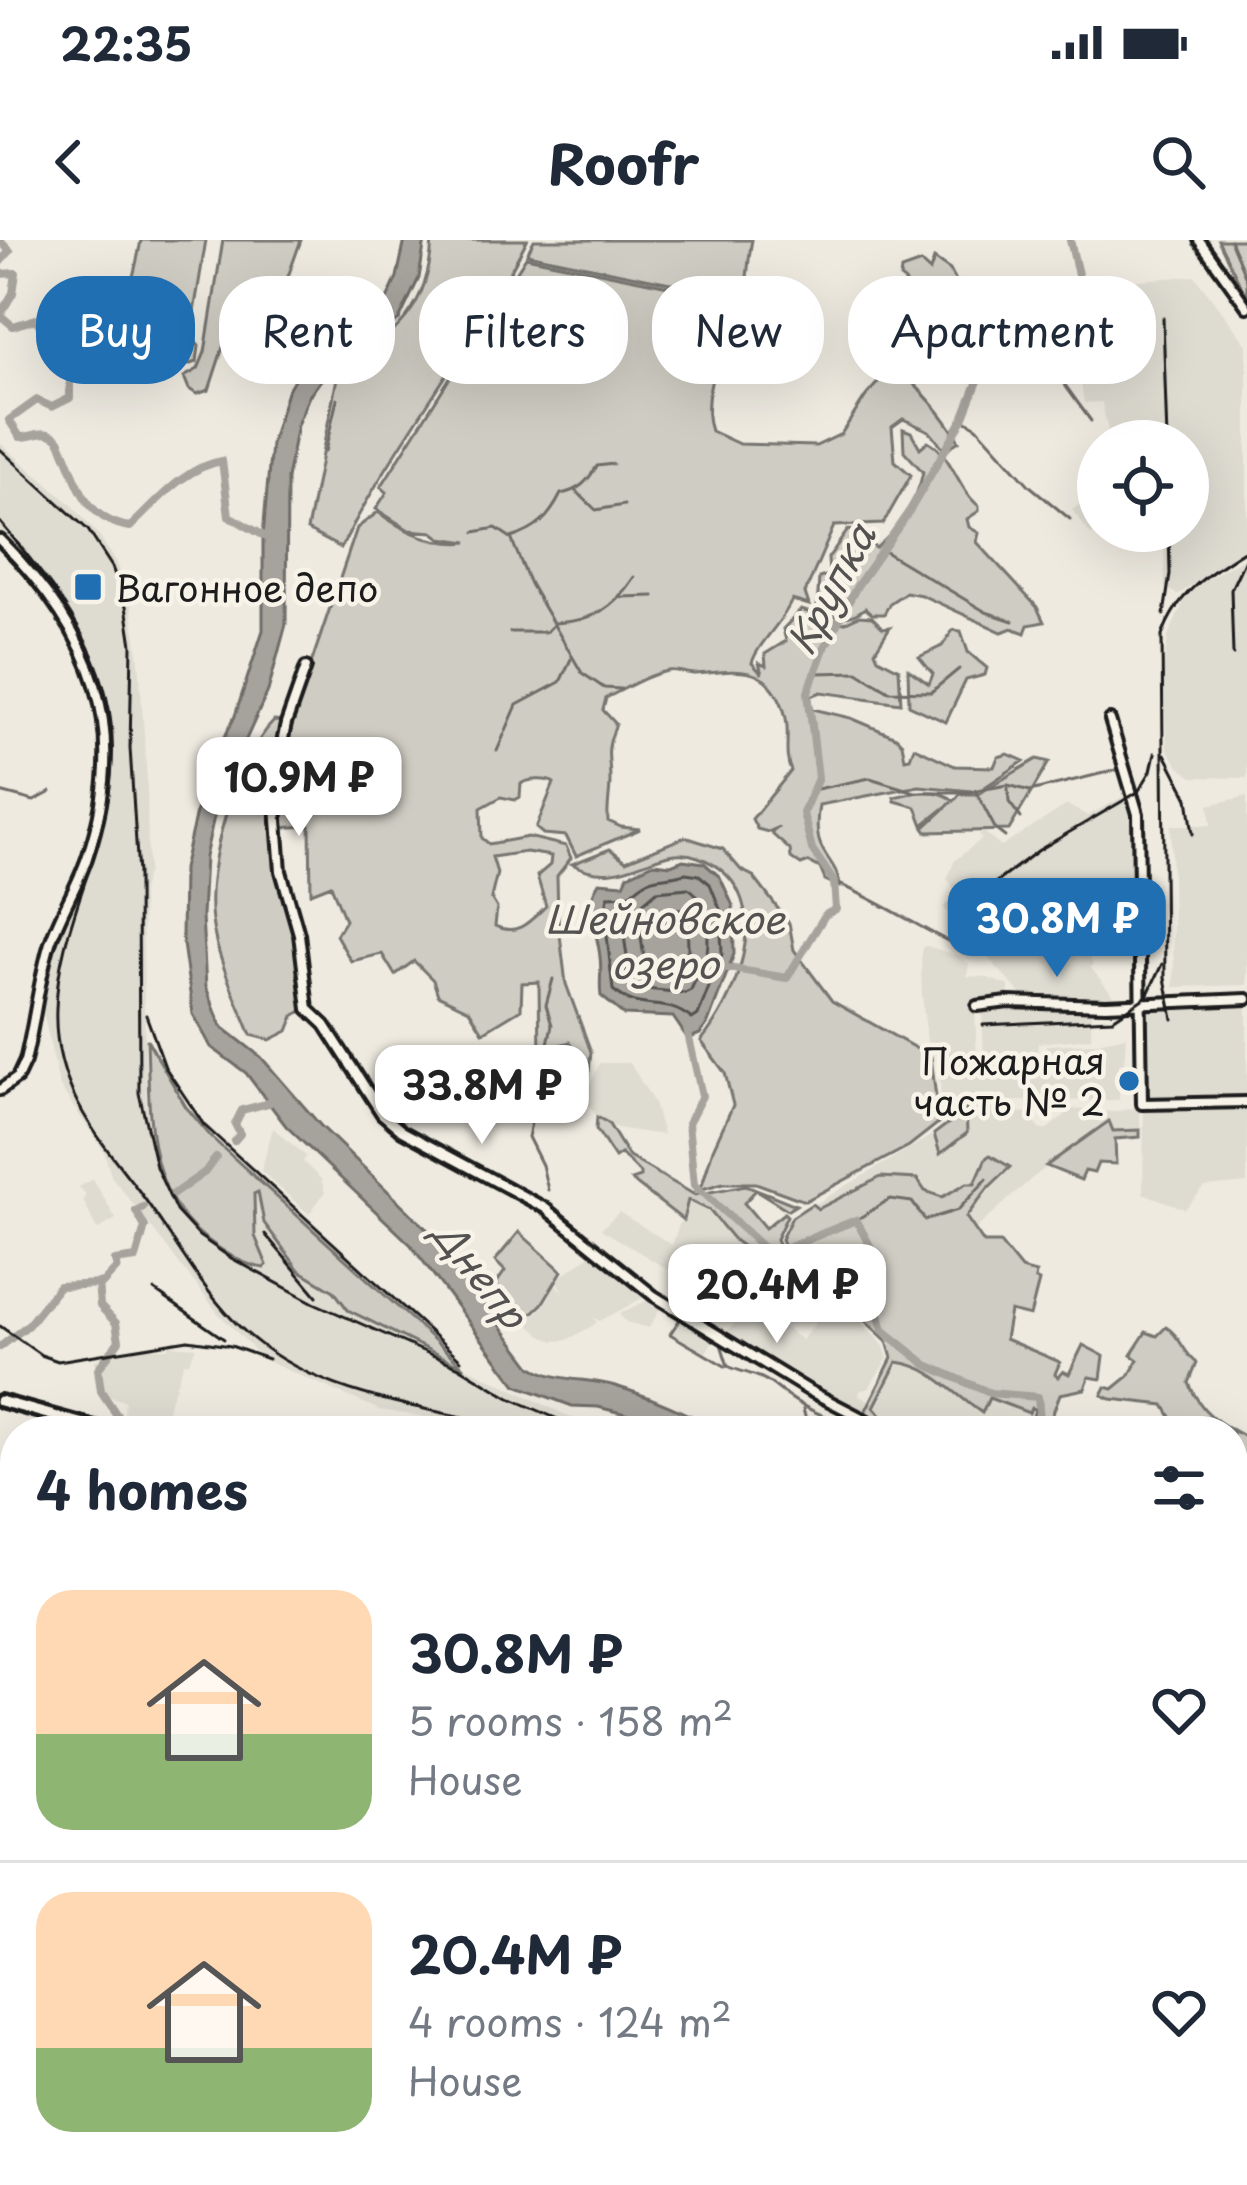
<!DOCTYPE html>
<html lang="en">
<head>
<meta charset="utf-8">
<style>
  :root { --surface:#fff; --page:#f2f2f3; --text:#1f2937; --muted:#747a83; --line:#e0e1e3; --accent:#1f6fb2 }
  body { margin:0; font-family:"Playpen Sans",sans-serif; background:var(--page); color:var(--text); height:100vh; display:flex; flex-direction:column; font-size:45px; white-space:nowrap }
  * { box-sizing:border-box; margin:0 }
  p { font-size:39px; color:var(--muted) }
  .icon { flex:none; width:66px; height:66px; fill:none; stroke:currentColor; stroke-width:2; stroke-linecap:round; stroke-linejoin:round }
  .map { position:relative; flex:1; overflow:hidden }
  .side { position:absolute; left:0px; top:1176px; width:1248px; height:771px; display:flex; flex-direction:column; background:var(--surface); border-radius:48px 48px 0 0; box-shadow:0 12px 48px #0002 }
  .side>* { flex:none }
  .banner { position:absolute; left:36px; top:36px; width:1176px; height:108px; display:flex; gap:24px }
  .controls { position:absolute; left:1077px; top:180px; display:grid; gap:24px }
  .controls a { display:grid; place-items:center; width:132px; height:132px; border-radius:50%; background:var(--surface); box-shadow:0 12px 48px #0002; font-size:60px }
  .price { position:absolute; translate:-50% -102px; padding:0 27px; border-radius:24px; background:#fff; color:#222; font-size:39px; line-height:78px; filter:drop-shadow(0 3px 6px #0008) }
  .price::after { content:''; position:absolute; left:50%; top:72px; width:36px; height:27px; margin-left:-18px; background:inherit; clip-path:polygon(0 0,100% 0,50% 100%) }
  .price.active { background:var(--accent); color:#fff }
  ul { padding:0; list-style:none }
  li { display:flex; align-items:center; gap:36px; height:300px; padding:0 36px }
  li+li { border-top:3px solid var(--line) }
  li span { display:grid; place-items:center; flex:none; width:336px; height:240px; border-radius:36px; color:#555 }
  li>.icon { margin-inline-start:auto }
  span .icon { width:144px; height:144px; fill:#fffc; stroke-width:1 }
  li b { font-size:51px }
  h2 { display:flex; justify-content:space-between; align-items:center; height:144px; padding:0 36px; font-size:51px }
  .chip { padding:0 42px; border-radius:48px; background:var(--surface); box-shadow:0 12px 48px #0002; font-size:42px; line-height:108px }
  .chip.active { background:var(--accent); color:#fff }
  .status { display:flex; justify-content:space-between; align-items:center; height:84px; padding:0 60px; background:var(--surface); direction:ltr }
  .status svg { height:33px; fill:currentColor }
  header { display:flex; justify-content:space-between; align-items:center; height:156px; padding:0 36px; background:var(--surface); font-size:54px; font-weight:700 }
  .map>svg:first-child { display:block }
</style>
</head>
<body>
<div class="status"><b>22:35</b><svg viewBox="0 0 49 12"><path d="M0 12V9h3v3zM5 12V6h3v6zM10 12V3h3v9zM15 12V0h3v12zM26 1h20v11H26zM47 4h2v5h-2z"/></svg></div>
<header><svg class="icon" aria-label="back" viewBox="0 0 24 24"><path d="M15 5l-7 7 7 7"/></svg>Roofr<svg class="icon" aria-label="search" viewBox="0 0 24 24"><circle cx="10" cy="10" r="6"/><path d="M15 15l6 6"/></svg></header>
<div class="map">
<svg width="1247" height="1945" viewBox="0 0 1247 1945">
  <rect width="100%" height="100%" fill="#eeeae0"/>
  <filter id="ink" filterUnits="userSpaceOnUse"><feTurbulence type="fractalNoise" baseFrequency=".00833" numOctaves="2"/><feDisplacementMap in="SourceGraphic" scale="24" xChannelSelector="R" yChannelSelector="G"/><feConvolveMatrix kernelMatrix="1 2 1 2 8 2 1 2 1" color-interpolation-filters="sRGB"/></filter>
  <g filter="url(#ink)">
    <g fill="#dedbd1">
      <polygon points="1195,36 1247,105 1247,306 1178,355 1165,347 1164,305 1147,302 1136,291 1188,291 1188,201 1110,201 1102,162 1084,163 1079,130 1141,123 1137,40"/>
      <polygon points="0,203 73,266 99,296 117,323 131,363 139,420 147,540 148,630 142,650 146,860 151,902 179,971 194,990 232,1017 247,1025 267,1025 255,996 253,953 258,952 264,983 298,1030 334,1051 349,1070 599,1191 508,1191 380,1170 264,1120 218,1073 111,936 104,911 59,845 41,762 107,534 105,473 90,418 68,373 0,298"/>
      <polygon points="1091,256 1098,265 1098,290 1091,295 1072,270"/>
      <polygon points="1247,316 1247,538 1193,537 1180,528 1167,509 1163,432 1168,397 1185,358 1205,340"/>
      <polygon points="1126,555 1132,596 1132,688 1125,695 1117,685 1085,710 1093,724 1091,728 1117,760 1027,761 943,667 959,655 947,639 955,620 982,599 979,595 984,592 1001,607 1067,565 1088,576"/>
      <polygon points="1247,556 1247,745 1174,747 1171,585 1211,585 1209,565"/>
      <polygon points="927,706 959,716 969,724 967,736 985,737 1009,746 1008,760 975,766 977,821 984,820 982,769 1004,765 1092,765 1091,798 1038,803 1036,825 1046,825 1046,805 1093,803 1126,796 1124,823 1119,824 1119,860 941,862 940,828 937,815 928,812 922,755 921,721 923,707"/>
      <polygon points="1247,762 1247,854 1144,857 1144,765"/>
      <polygon points="600,823 630,823 654,863 663,895 616,888 597,877 584,857"/>
      <polygon points="1144,866 1247,866 1247,943 1205,947 1185,969 1143,953"/>
      <polygon points="1004,867 1006,877 1016,872 1029,873 1040,890 1047,889 1073,869 1114,872 1140,867 1140,890 1112,891 1106,882 1031,939 977,988 971,988 966,977 1010,927 986,923 975,943 967,943 942,957 925,951 921,940 881,937 818,970 815,964 934,894 941,913 967,893 966,870"/>
      <polygon points="273,888 306,916 303,922 321,939 325,952 309,974 261,931"/>
      <polygon points="93,939 116,979 97,990 83,960 86,954 79,947"/>
      <polygon points="688,959 709,970 735,1001 773,1029 755,1057 735,1071 713,1060 701,1080 687,1074 693,1062 674,1050 680,1037 601,989 619,972 672,1005"/>
      <polygon points="838,1006 865,1048 857,1077 883,1105 888,1118 868,1149 860,1150 859,1156 871,1161 866,1180 725,1093 753,1065 802,1100 825,1071 794,1029 816,1013"/>
      <polygon points="596,1011 650,1054 600,1081 593,1077 597,1082 592,1086 567,1100 554,1101 544,1097 530,1086 529,1079 543,1067 556,1045 565,1054 558,1044 560,1037"/>
      <polygon points="652,1058 663,1064 649,1088 626,1082 619,1074"/>
      <polygon points="681,1075 716,1096 705,1114 671,1093"/>
      <polygon points="170,1105 196,1107 189,1122 184,1122 161,1186 124,1174 125,1161 107,1156 97,1139 95,1120 139,1108 168,1108"/>
      <polygon points="897,1122 935,1134 939,1141 983,1172 988,1158 1028,1173 1031,1167 1036,1170 1029,1191 903,1191 882,1186 881,1175 874,1168"/>
      <polygon points="1233,1505 1247,1510 1247,1609 1233,1590"/>
      <polygon points="1233,1596 1241,1623 1247,1628 1247,1723 1233,1713"/>
    </g>
    <g fill="#cfccc3" stroke="#767470" stroke-width="3" fill-rule="evenodd">
      <path d="M141 0H206L190 96 199 106 197 122 190 124 179 117 164 133C106 83 130 66 141 0Z"/>
      <polygon points="223,0 301,0 286,42 274,60 252,66 243,76 238,91 223,107 209,150 197,154 189,149 184,137 198,129 205,112"/>
      <path d="M432 0H527C472 107 396 201 341 308L307 290 338 133C392 95 429 73 432 0Z"/>
      <path d="M534 0H752C748 19 748 38 744 56 734 102 696 142 711 191L739 204 816 206 841 194 866 156 893 125C918 146 942 172 959 201L945 210 929 191 903 179 892 187 895 221 911 235 883 284 834 286 805 353 809 365 792 360C781 385 758 403 752 423L762 434 759 423 766 426 765 414 786 401 783 389 801 370 844 383 859 376 872 377 883 388 890 387 875 411 878 418 899 429 901 463 821 452 809 457 813 469 851 478 896 497 902 503 905 519 910 518 914 507 955 526 994 527 998 517 1008 514 1024 521 982 549 972 551 919 546 819 565C810 618 836 613 840 647L825 640 820 628 809 622 801 625 791 618 790 610 771 593 779 587 768 592 757 589 752 579 791 531C781 509 795 489 779 458 761 422 728 432 695 434 686 434 677 429 668 431 647 435 625 449 606 458L603 470 616 484C604 515 610 512 610 541 610 555 607 567 608 581L621 587 640 589 576 616 566 596 543 594 536 588 554 543C547 538 527 539 521 544L520 557 515 560 501 557 481 568 482 598 489 604 528 597 566 606 571 618 557 636 558 678 566 744 591 812 589 832 570 802 556 806 548 827 540 820 539 742 522 743 521 769 483 792 469 770 438 755 433 740 414 721 395 735 382 714 351 721 336 695 345 680 331 645 311 653 310 586 277 588 280 528 289 489 357 288 378 272C403 291 436 306 468 302L441 298 433 292 409 290 376 269 387 252 381 247 526 17 698 52 700 49 527 14ZM526 612 551 616 550 625 537 636 546 666C530 681 518 697 495 686L497 668 491 658 497 633 492 617Z"/>
      <polygon points="1218,0 1247,0 1247,58"/>
      <path d="M934 19 950 30 956 42 931 60 926 99 948 130 930 135 920 128 914 132 911 128C916 98 927 56 900 38L901 30 921 23 930 31Z"/>
      <polygon points="786,45 792,53 770,74 759,75 756,70 763,50 774,46 778,53"/>
      <path d="M899 46 908 50 914 65 905 94C893 84 897 65 894 51Z"/>
      <path d="M903 189 911 192 920 208 928 201C952 214 958 250 979 266V271L967 279 969 287 979 293 977 302 1037 367 1044 382 1028 385 1025 393 1012 388 1002 392 921 355 906 352 890 363 884 374H872L865 368C848 382 834 378 817 368L819 338 829 335 828 318 848 290 856 291 876 308C898 290 917 262 923 232L904 211Z"/>
      <polygon points="953,390 961,391 968,412 987,428 985,435 966,440 946,482 909,465 908,429 929,444 933,434 919,417 942,406"/>
      <path d="M274 481 284 482 271 583 302 719 306 768 294 776 288 791 270 800 251 795C237 759 217 720 212 681 204 626 236 520 274 481Z"/>
      <path d="M1037 519 1049 522 1009 590 927 592 924 588 952 562 923 585 916 567 895 561 894 557C914 552 939 547 954 561L960 554H978Z"/>
      <path d="M685 597 723 609 741 630 753 636 789 683 794 710 832 761 931 817 937 866 955 870 909 906 805 961 756 943H723L695 951 702 945 713 909 733 865 725 833 701 801C741 752 780 648 698 617 656 601 624 652 572 624L610 609 626 621Z"/>
      <path d="M147 799 186 867 212 898 465 1128 348 1070 334 1051 299 1030 264 983 258 952 254 954 255 996 267 1025 264 1028C244 1025 230 1016 213 1004 143 957 150 873 147 799Z"/>
      <polygon points="966,870 967,893 940,914 934,894"/>
      <polygon points="597,877 608,883 629,917 695,955 746,945 796,965 788,970 756,950 744,963 765,988 784,973 787,976 776,999 782,1013 773,1029 735,1001 709,970 688,960 683,980 631,940 640,937 640,933 621,914 615,918 596,889"/>
      <polygon points="1109,881 1113,891 1140,890 1140,897 1115,899 1116,924 1098,923 1094,933 1085,931 1081,940 1046,926"/>
      <path d="M990 915 1010 927 988 948 966 977 984 1003H1000L1021 1029 1036 1033 1035 1039 1039 1041 1030 1076 1010 1071 1005 1099 1060 1122 1055 1134 1058 1137 1063 1131 1069 1134 1083 1105 1104 1116 1101 1139 1089 1137 1085 1149 1060 1154 1048 1186 1032 1180 1035 1169 1031 1168 1029 1173 989 1158 982 1173C953 1154 933 1126 897 1122L874 1167 881 1175 882 1186 866 1180V1170L892 1118 887 1101 856 1072 861 1066 865 1048 838 1006 816 1013 794 1029 785 1023 787 1014 781 999 792 977 812 964 818 969 881 937 917 939 925 951 942 957 967 943H975L986 918Z"/>
      <polygon points="519,992 562,1031 542,1064 528,1077 509,1071 496,1044 505,1031 495,1021"/>
      <path d="M1166 1087C1180 1095 1183 1113 1197 1123L1189 1143C1201 1174 1219 1183 1247 1198V1220L1233 1226V1191H1174V1182L1164 1165 1111 1159 1102 1155 1106 1147 1113 1149 1129 1136 1138 1120 1131 1115 1146 1092 1157 1096Z"/>
      <polygon points="15,1665 15,1755 6,1768 0,1765 0,1682"/>
      <polygon points="0,1812 15,1819 15,1916 0,1922"/>
      <polygon points="31,1932 500,1932 500,1936 529,1945 0,1945"/>
    </g>
    <g fill="#a6a39d" stroke="#6f6d69" stroke-width="3">
      <path d="M405 0H425L419 38 399 80 375 100 332 125 309 156 297 185 287 239 286 384 268 451 217 563 205 617 202 676 206 747 221 786 261 817 320 885 432 994 531 1126C555 1142 588 1138 615 1146 653 1157 687 1174 723 1191H664L629 1175 598 1167 572 1166 516 1145 411 1005 286 886 246 833 211 807 193 774 182 697 183 629 203 542 235 476 263 390V296L271 204 287 151 300 129 327 104 365 85 385 64 397 37Z"/>
      <path d="M683 620 704 623 720 637 733 666 734 714 708 783 700 794 688 799 673 777 624 775 601 756C599 743 602 731 600 717 598 693 583 665 599 642L624 644 628 635 654 623 671 625Z"/>
    </g>
    <g fill="none" stroke-linecap="round" stroke-linejoin="round">
      <g stroke="#535250" stroke-width="3">
        <path d="M686 633 699 635 710 644 720 669 722 714 698 775 692 779C662 755 643 775 613 750L605 677 608 656 629 655C656 630 655 642 686 633Z"/>
        <path d="M688 648C706 657 710 694 707 713 705 724 695 739 691 750L685 753 635 748 626 740 627 717 621 674 638 667 657 651Z"/>
        <polygon points="663,669 682,669 687,674 688,710 675,732 650,731 645,727 640,688"/>
      </g>
      <g stroke="#6f6d69" stroke-width="3">
        <polyline points="1230,0 1247,40"/>
        <polyline points="0,68 1,69"/>
        <polyline points="1017,79 1091,181"/>
        <polyline points="963,179 977,187 1030,246 1070,279"/>
        <polyline points="325,212 337,159"/>
        <polyline points="576,251 596,270 624,265"/>
        <polyline points="475,292 496,288 511,298 530,344 582,433 604,448 621,449"/>
        <path d="M511 298C537 290 549 278 561 254 580 250 587 242 597 226L613 224"/>
        <polyline points="882,310 986,372 1013,381"/>
        <polyline points="621,357 654,356"/>
        <path d="M510 392H546L555 383C593 381 613 369 634 337"/>
        <polyline points="816,433 858,432 889,451 931,452 959,429"/>
        <polyline points="497,511 517,465 560,442 571,419"/>
        <polyline points="1008,548 1009,562 1021,578"/>
        <polyline points="817,549 870,538 915,552 968,552 1008,545 1030,551 1116,530"/>
        <polyline points="975,550 996,590 1005,597"/>
        <polyline points="0,552 34,561 51,552"/>
        <path d="M834 642C879 660 917 687 962 708"/>
        <polyline points="548,950 542,925 528,897 552,785 546,765 553,739"/>
        <polyline points="856,980 890,959 912,962 925,980 958,970 987,939"/>
        <polyline points="680,1079 670,1094 725,1126"/>
        <path d="M720 1101 728 1126C742 1133 760 1134 773 1145 793 1161 808 1170 832 1179"/>
        <polyline points="803,1169 809,1191"/>
        <polyline points="0,1709 15,1727"/>
        <polyline points="0,1789 15,1790"/>
        <polyline points="0,1828 15,1837"/>
        <polyline points="0,1872 15,1888"/>
        <polyline points="429,1932 443,1933 458,1945"/>
        <polyline points="737,1945 764,1932"/>
      </g>
      <g stroke="#a6a39d" stroke-width="8">
        <polyline points="0,1 10,11 0,22"/>
        <path d="M0 34 16 33 13 53 0 75 13 86 36 79 42 90 47 89 53 70 63 68 79 76 70 117V158L52 167 37 160 9 180 20 197C35 197 46 187 59 200 78 238 81 279 130 287 156 263 184 227 222 221L229 276 268 298"/>
        <polyline points="722,727 787,738 825,675 836,669 834,642 812,609 803,573 818,538 808,452 823,411 857,346 910,270 963,179 1000,85 1077,61 1080,43 1070,0"/>
        <polyline points="687,789 702,856 688,883 694,945 702,952"/>
        <polyline points="234,901 240,894 235,884 242,870 269,863 273,855"/>
        <polyline points="172,955 205,932 216,917"/>
        <polyline points="706,955 770,1014 781,1010"/>
        <polyline points="784,1009 856,980 875,1015 872,1050 883,1090 927,1125 990,1153 1038,1157 1041,1191"/>
        <polyline points="98,1043 100,1066 116,1083 119,1101 98,1129 101,1151 118,1177"/>
        <polyline points="0,1107 28,1085 59,1046 102,1044 117,1028 115,1021 136,1018 145,987 136,971 143,967"/>
        <polyline points="0,1691 15,1678"/>
        <polyline points="420,1932 415,1936 422,1945"/>
      </g>
      <g stroke="#1c1c1c" stroke-width="16">
        <g id="secondary">
          <polyline points="1199,0 1247,67"/>
          <path d="M0 300C94 394 131 488 87 618 77 647 60 673 50 703 38 742 35 782 25 821L17 838 0 850"/>
          <polyline points="306,427 286,484 274,542 281,631 299,694 308,769 325,785 382,874 402,891 545,968 654,1056 808,1150 887,1191"/>
          <polyline points="1110,480 1138,574 1142,864 1247,862"/>
          <polyline points="977,766 1008,762 1106,765 1247,759"/>
          <polyline points="1233,1288 1247,1293"/>
          <polyline points="1233,1476 1246,1478 1247,1500"/>
          <polyline points="1233,1499 1247,1507"/>
          <polyline points="1233,1762 1246,1750"/>
          <polyline points="878,1932 878,1945"/>
          <polyline points="658,1933 674,1932"/>
        </g>
      </g>
      <g stroke="#1c1c1c" stroke-width="18">
        <g id="primary">
          <polyline points="0,1161 109,1191"/>
          <polyline points="1233,1489 1247,1477"/>
          <polyline points="1233,1738 1247,1750"/>
          <polyline points="0,1939 22,1932"/>
        </g>
      </g>
      <use href="#secondary" stroke="#f7f3e8" stroke-width="8"/>
      <use href="#primary" stroke="#f7f3e8" stroke-width="9"/>
      <g stroke="#1c1c1c" stroke-width="3">
        <polyline points="1163,78 1167,201"/>
        <polyline points="0,209 88,290 112,327 126,366 132,405 130,508 138,634 139,853 156,927 176,971 199,996 231,1018 314,1063 459,1127 510,1158 585,1191"/>
        <path d="M0 282C92 392 141 463 95 611 79 663 57 714 56 769 53 843 93 892 136 947 169 990 195 1040 232 1079 308 1160 425 1165 525 1191"/>
        <polyline points="1164,375 1170,334 1169,291"/>
        <polyline points="1233,415 1231,349 1247,315"/>
        <polyline points="1165,514 1188,558 1193,594"/>
        <polyline points="971,661 1039,610 1138,552 1151,531 1155,513"/>
        <polyline points="146,775 165,827 204,885 461,1120"/>
        <path d="M1173 779 1165 738 1162 396C1177 352 1209 333 1247 309"/>
        <polyline points="983,785 1113,779 1147,756 1162,724"/>
        <polyline points="265,994 317,1056"/>
        <polyline points="154,1050 224,1099"/>
        <polyline points="0,1086 41,1115 58,1121 188,1100 231,1106 268,1119"/>
        <polyline points="1233,1593 1247,1646"/>
      </g>
    </g>
  </g>
  <g fill="#1f6fb2" stroke="#f7f3e8" stroke-width="4.5">
    <rect x="73" y="332" width="30" height="30" rx="6"/>
    <circle cx="1129" cy="841" r="12"/>
  </g>
  <g text-anchor="middle" dominant-baseline="central" stroke-width="9" stroke-linejoin="round" paint-order="stroke">
    <g font-size="36" fill="#1c1c1c" stroke="#f7f3e8" text-anchor="start">
      <text x="115" y="347">Вагонное депо</text>
      <text x="1105" y="820" text-anchor="end">Пожарная<tspan x="1105" dy="41">часть № 2</tspan></text>
    </g>
    <g font-size="39" font-style="italic" fill="#535250" stroke="#f7f3e8">
      <text transform="translate(829 348) rotate(-62)">Крупка</text>
      <text x="665" y="677">Шейновское<tspan x="665" dy="45">озеро</tspan></text>
      <text transform="translate(482 1033) rotate(52)">Днепр</text>
    </g>
  </g>
</svg>
<div class="controls">
<a><svg class="icon" aria-label="locate" viewBox="0 0 24 24"><circle cx="12" cy="12" r="6"/><path d="M12 2v4M12 18v4M2 12h4M18 12h4"/></svg></a>
</div>
<b class="price" style="left:299px;top:599px">10.9M ₽</b>
<b class="price active" style="left:1057px;top:740px">30.8M ₽</b>
<b class="price" style="left:482px;top:907px">33.8M ₽</b>
<b class="price" style="left:777px;top:1106px">20.4M ₽</b>
<div class="banner">
<a class="chip active">Buy</a>
<a class="chip">Rent</a>
<a class="chip">Filters</a>
<a class="chip">New</a>
<a class="chip">Apartment</a>
</div>
<section class="side">
<h2>4 homes<svg class="icon" aria-label="filters" viewBox="0 0 24 24"><path d="M4 7h16M4 17h16"/><circle cx="9" cy="7" r="2"/><circle cx="15" cy="17" r="2"/></svg></h2>
<ul>
<li><span style="background:linear-gradient(#ffd9b3 60%,#8fb573 0)"><svg class="icon" aria-label="home" viewBox="0 0 24 24"><path d="M3 11l9-7 9 7M6 9v11h12V9"/></svg></span><div><b>30.8M ₽</b><p>5 rooms · 158 m²</p><p>House</p></div><svg class="icon" aria-label="heart" viewBox="0 0 24 24"><path d="M12 20l-8-8c-3-5 5-10 8-4 3-6 11-1 8 4z"/></svg></li>
<li><span style="background:linear-gradient(#ffd9b3 65%,#8fb573 0)"><svg class="icon" aria-label="home" viewBox="0 0 24 24"><path d="M3 11l9-7 9 7M6 9v11h12V9"/></svg></span><div><b>20.4M ₽</b><p>4 rooms · 124 m²</p><p>House</p></div><svg class="icon" aria-label="heart" viewBox="0 0 24 24"><path d="M12 20l-8-8c-3-5 5-10 8-4 3-6 11-1 8 4z"/></svg></li>
</ul>
</section>
</div>
</body>
</html>
